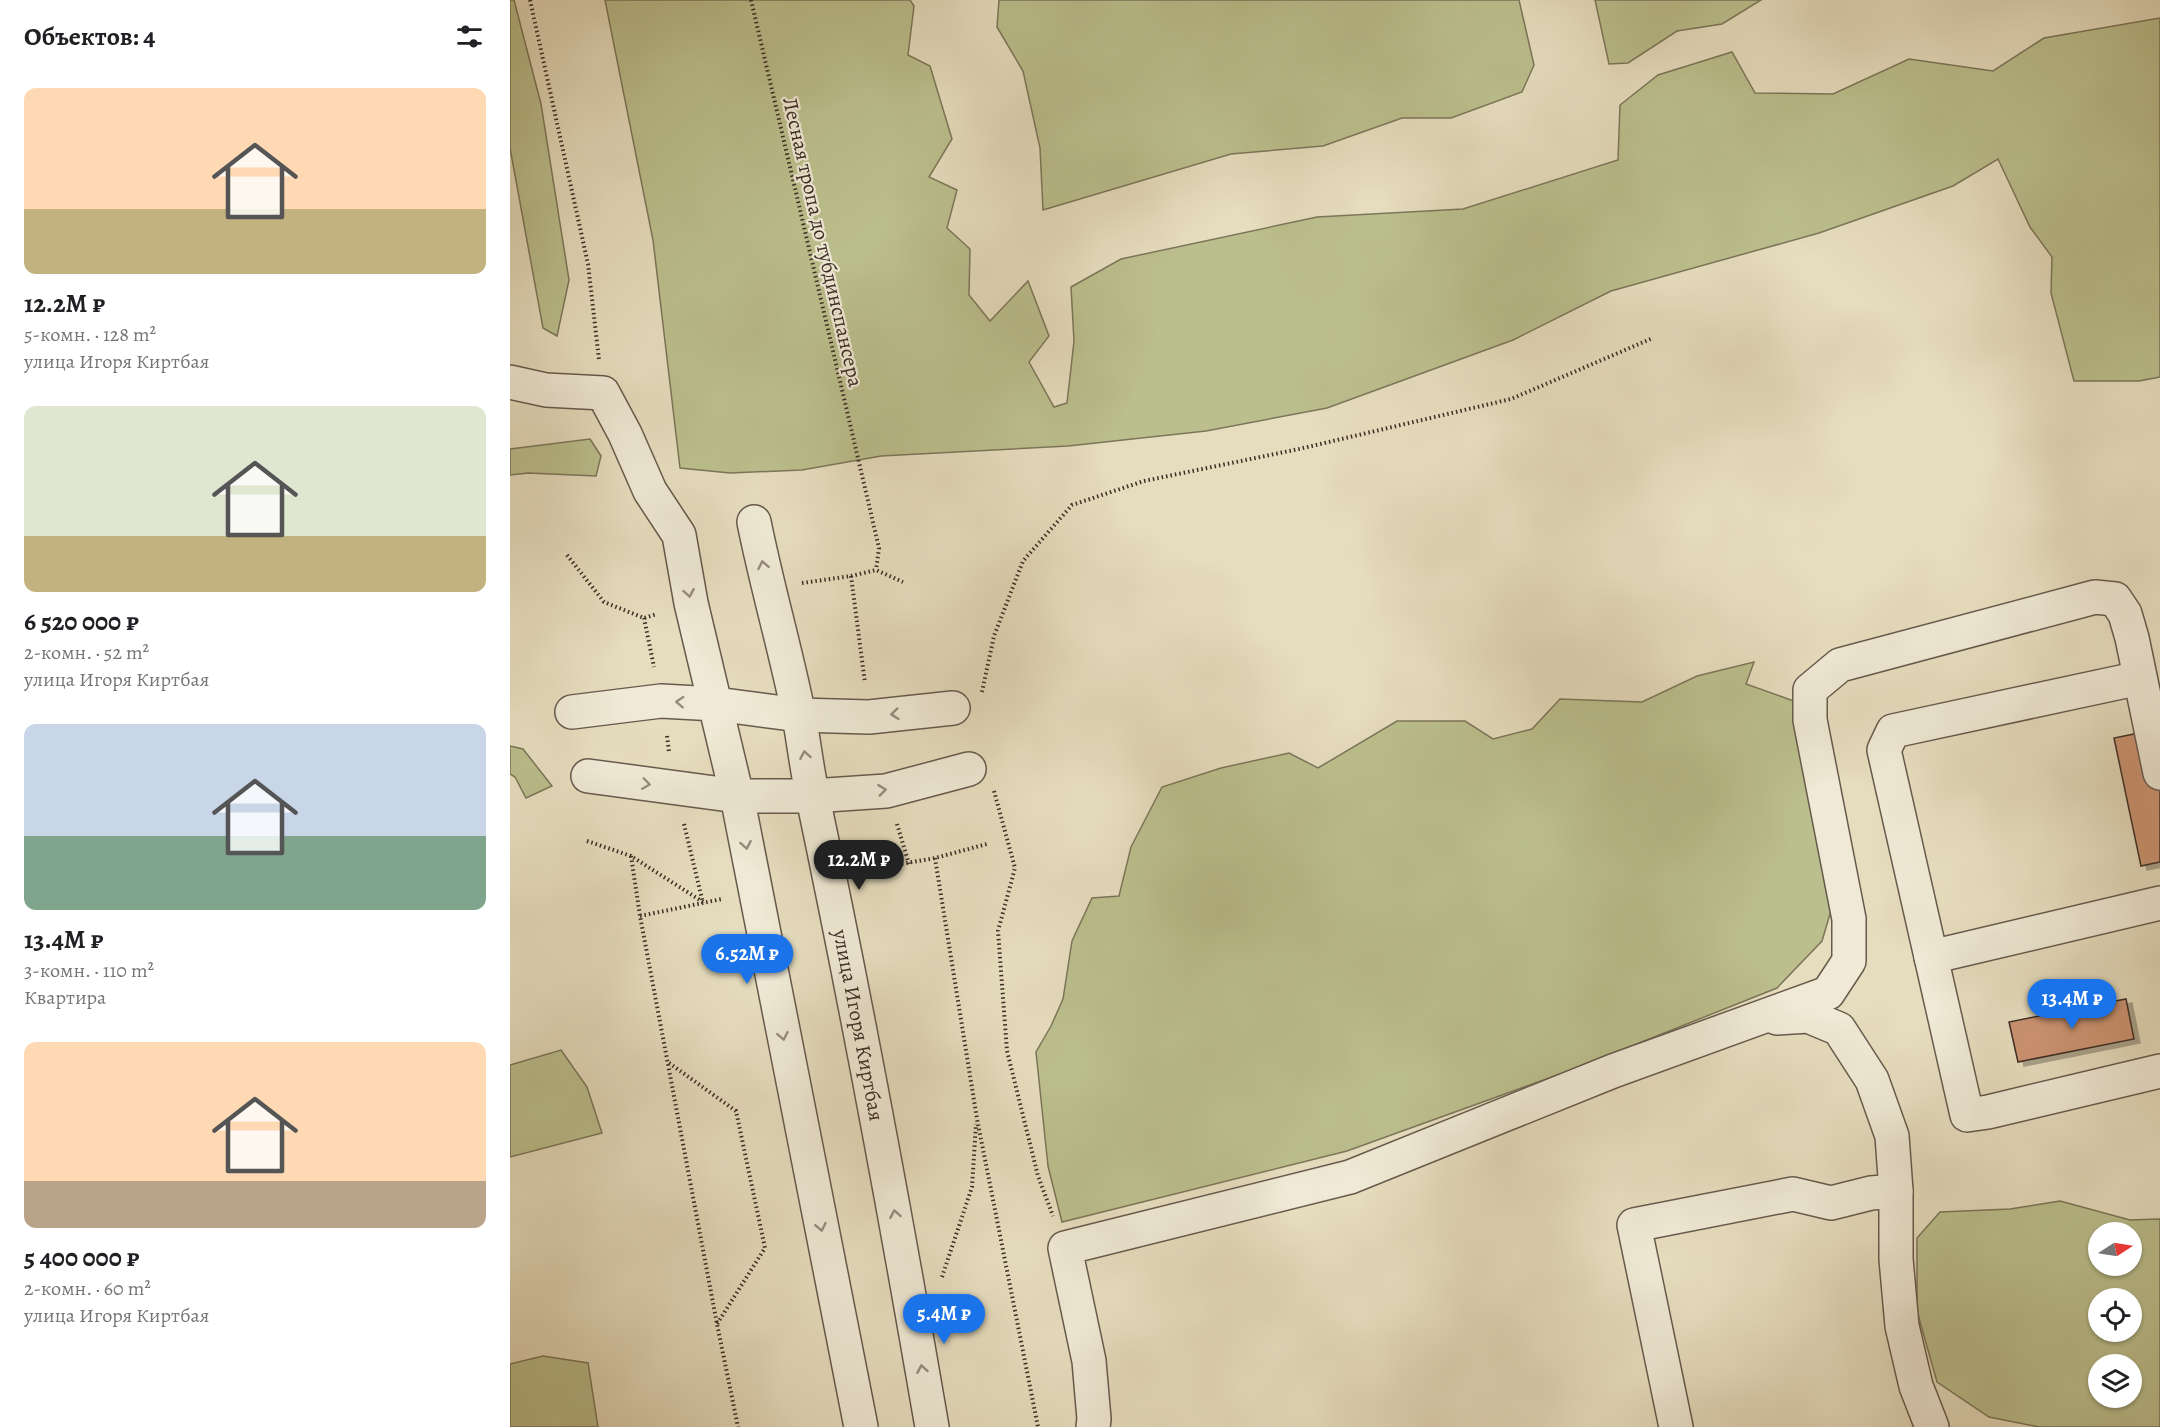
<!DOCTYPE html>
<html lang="ru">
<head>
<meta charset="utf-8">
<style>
  :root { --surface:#fff; --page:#f6f6f6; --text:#202124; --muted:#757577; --accent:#1a73e8 }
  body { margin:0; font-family:Alegreya,serif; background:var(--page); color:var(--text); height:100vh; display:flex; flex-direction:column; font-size:22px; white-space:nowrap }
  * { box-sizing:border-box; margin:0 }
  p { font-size:20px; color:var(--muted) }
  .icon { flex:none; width:33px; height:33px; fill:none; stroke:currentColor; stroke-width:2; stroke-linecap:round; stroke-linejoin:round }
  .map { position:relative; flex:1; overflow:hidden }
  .panel { display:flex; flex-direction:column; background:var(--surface); width:510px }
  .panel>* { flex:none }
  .needle { width:39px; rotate:78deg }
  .fabs { position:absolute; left:1578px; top:1222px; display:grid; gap:12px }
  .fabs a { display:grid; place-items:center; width:54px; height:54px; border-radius:50%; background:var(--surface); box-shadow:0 2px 4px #0004; font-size:30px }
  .price { position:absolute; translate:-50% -51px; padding:0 14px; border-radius:21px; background:var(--accent); color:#fff; font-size:20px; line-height:39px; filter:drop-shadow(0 2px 3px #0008) }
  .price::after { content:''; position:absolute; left:50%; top:36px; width:18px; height:14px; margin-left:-9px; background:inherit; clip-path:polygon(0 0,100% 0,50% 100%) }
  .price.current { background:#222; color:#fff }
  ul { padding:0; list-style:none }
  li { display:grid; align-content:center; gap:12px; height:318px; padding:0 24px }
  li span { display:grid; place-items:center; height:186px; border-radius:12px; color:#555 }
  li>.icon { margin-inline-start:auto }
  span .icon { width:108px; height:108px; fill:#fffc; stroke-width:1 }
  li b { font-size:26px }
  h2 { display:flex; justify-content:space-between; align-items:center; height:72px; padding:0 24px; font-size:26px }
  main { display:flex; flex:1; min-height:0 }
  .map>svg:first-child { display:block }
</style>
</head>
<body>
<main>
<section class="panel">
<h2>Объектов: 4<svg class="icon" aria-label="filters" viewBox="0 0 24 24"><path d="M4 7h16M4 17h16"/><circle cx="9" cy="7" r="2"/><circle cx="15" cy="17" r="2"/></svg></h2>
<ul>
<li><span style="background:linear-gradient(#ffd9b3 65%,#c2b280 0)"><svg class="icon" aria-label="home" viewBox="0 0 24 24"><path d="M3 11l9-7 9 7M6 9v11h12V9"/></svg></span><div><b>12.2M ₽</b><p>5-комн. · 128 m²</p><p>улица Игоря Киртбая</p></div></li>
<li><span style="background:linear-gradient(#dfe7d0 70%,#c2b280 0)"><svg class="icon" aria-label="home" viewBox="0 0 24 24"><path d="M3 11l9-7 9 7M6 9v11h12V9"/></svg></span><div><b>6 520 000 ₽</b><p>2-комн. · 52 m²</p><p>улица Игоря Киртбая</p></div></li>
<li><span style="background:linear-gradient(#c9d6e8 60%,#7fa58c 0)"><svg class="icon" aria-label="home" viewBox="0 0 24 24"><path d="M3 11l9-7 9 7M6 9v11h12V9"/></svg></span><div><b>13.4M ₽</b><p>3-комн. · 110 m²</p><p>Квартира</p></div></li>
<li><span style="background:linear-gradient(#ffd9b3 75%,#b9a48a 0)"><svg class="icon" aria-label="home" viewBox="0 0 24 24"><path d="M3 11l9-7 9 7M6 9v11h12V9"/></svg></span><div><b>5 400 000 ₽</b><p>2-комн. · 60 m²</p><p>улица Игоря Киртбая</p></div></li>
</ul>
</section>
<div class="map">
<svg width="1650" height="1427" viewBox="0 0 1650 1427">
  <defs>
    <filter id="shadow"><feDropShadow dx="6" dy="4" stdDeviation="0" flood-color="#0004"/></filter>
  </defs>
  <rect width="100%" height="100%" fill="#e6ddbe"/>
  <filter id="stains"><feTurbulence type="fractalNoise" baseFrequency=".00333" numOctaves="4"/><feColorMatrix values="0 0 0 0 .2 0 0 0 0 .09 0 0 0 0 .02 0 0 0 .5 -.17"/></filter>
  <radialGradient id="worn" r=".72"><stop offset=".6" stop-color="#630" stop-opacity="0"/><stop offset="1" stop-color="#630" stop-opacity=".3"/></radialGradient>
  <g fill="#bbbf8d" stroke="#7c765a" stroke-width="1.5" fill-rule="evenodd">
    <polygon points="0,0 4,0 31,104 59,280 47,336 33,328 0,148"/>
    <polygon points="95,0 400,0 404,6 398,55 420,66 442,139 419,177 447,190 437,228 460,249 459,295 480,321 518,281 539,336 519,362 544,407 557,403 564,341 561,287 611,259 807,217 953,209 1108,160 1110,105 1148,75 1222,52 1245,93 1323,94 1399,59 1483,71 1534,38 1650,18 1650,377 1629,381 1564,381 1541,293 1542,257 1520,227 1488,159 1443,186 1309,233 1101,291 1003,340 817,408 696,431 558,446 371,456 292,470 220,473 170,468 143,240"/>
    <polygon points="489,0 1009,0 1024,65 1012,92 941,118 892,118 813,146 721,154 533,210 530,148 513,71 487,27"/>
    <polygon points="1085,0 1251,0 1212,24 1167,31 1118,63 1099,64"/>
    <polygon points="80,439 91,456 86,476 18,473 0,475 0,449"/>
    <polygon points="1244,662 1236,684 1284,701 1323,904 1312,941 1267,988 1064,1069 837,1151 552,1222 538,1166 526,1052 541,1026 553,999 562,941 582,898 609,896 621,847 652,787 711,768 779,753 808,768 887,721 955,721 983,739 1022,729 1050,699 1132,702 1187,676"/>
    <polygon points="0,746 13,749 42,786 16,798 5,777 0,774"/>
    <polygon points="51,1050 77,1087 92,1133 0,1157 0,1065"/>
    <path d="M1550 1201 1620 1220 1650 1219V1427H1529L1479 1417 1427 1382 1407 1311V1238L1430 1212 1500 1209ZM1588 1233H1622V1266H1588ZM1588 1299H1622V1332H1588ZM1588 1365H1622V1398H1588Z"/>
    <polygon points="33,1356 78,1363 88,1427 0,1427 0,1364"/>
  </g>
  <g fill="#cc9472" stroke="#3d2e27" stroke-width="1.5" filter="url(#shadow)">
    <polygon points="1639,731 1650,781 1650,862 1631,866 1604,738"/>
    <polygon points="1616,999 1624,1039 1508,1062 1499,1022"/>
  </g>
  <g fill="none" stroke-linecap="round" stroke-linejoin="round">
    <g stroke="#675a4d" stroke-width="36">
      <g id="minor">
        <polyline points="0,382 36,390 93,393 115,434 140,491 169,535 181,603 227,796 351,1427"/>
        <path id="s1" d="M244 522C257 587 276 651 289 716 294 743 297 771 303 798 347 1007 386 1217 422 1427"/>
        <polyline points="1630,678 1383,731 1374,750 1457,1115 1478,1112 1650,1071"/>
        <polyline points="62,712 151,701 206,704 289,715 359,717 443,708"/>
        <polyline points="78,776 227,796 302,796 376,791 459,769"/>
        <polyline points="1421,957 1650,903"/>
        <polyline points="1267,1018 1298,1016 1329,1029 1362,1080 1382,1136 1386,1191 1386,1259 1392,1326 1406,1386 1422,1427"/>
        <polyline points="583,1427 584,1419 579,1361 555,1248 840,1177 1103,1071 1318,993 1339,961 1339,919 1300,720 1300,690 1330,665 1585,597 1605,599 1615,614 1622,638 1650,773"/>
        <polyline points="1166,1427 1124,1225 1283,1194 1321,1203 1361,1193 1386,1191"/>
      </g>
    </g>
    <g stroke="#3d2e27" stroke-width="4" stroke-dasharray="1.5 3" stroke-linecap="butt">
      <polyline points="20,0 78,264 89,360"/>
      <polyline points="241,0 369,548 366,570"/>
      <polyline points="57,555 94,602 134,618 147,614"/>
      <polyline points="341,576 355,683"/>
      <polyline points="292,583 341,576 366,570 393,582"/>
      <polyline points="134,618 144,667"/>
      <polyline points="472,692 484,636 513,561 562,505 634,481 789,449 1001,399 1143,338"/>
      <polyline points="157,736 159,752"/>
      <polyline points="484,791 505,868 488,931 497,1051 528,1176 543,1216"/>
      <polyline points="174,824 193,903"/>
      <polyline points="387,824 399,864"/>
      <polyline points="77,841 121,856 193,902"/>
      <polyline points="121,856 130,916 207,1324 228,1427"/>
      <polyline points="425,858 467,1119 528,1427"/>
      <polyline points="352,871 425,858 477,844"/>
      <polyline points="130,916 212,899"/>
      <polyline points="159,1063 226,1111 255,1248 207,1324"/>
      <polyline points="432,1277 462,1187 466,1124"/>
    </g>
    <use href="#minor" stroke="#efe9d5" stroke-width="33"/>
  </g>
  <defs><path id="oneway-chevron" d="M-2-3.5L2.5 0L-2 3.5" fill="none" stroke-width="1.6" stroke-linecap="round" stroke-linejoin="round" transform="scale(1.5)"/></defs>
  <g stroke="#968c7e">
    <use href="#oneway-chevron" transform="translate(253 565) rotate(-101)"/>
    <use href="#oneway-chevron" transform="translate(179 593) rotate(80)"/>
    <use href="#oneway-chevron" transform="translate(170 702) rotate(-177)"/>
    <use href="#oneway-chevron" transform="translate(385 714) rotate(174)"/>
    <use href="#oneway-chevron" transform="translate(295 755) rotate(-100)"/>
    <use href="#oneway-chevron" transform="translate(136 784) rotate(8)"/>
    <use href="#oneway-chevron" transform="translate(372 790) rotate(-7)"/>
    <use href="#oneway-chevron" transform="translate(236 845) rotate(80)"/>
    <use href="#oneway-chevron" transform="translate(273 1036) rotate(79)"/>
    <use href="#oneway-chevron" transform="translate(385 1214) rotate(-100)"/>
    <use href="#oneway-chevron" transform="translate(311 1227) rotate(79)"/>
    <use href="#oneway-chevron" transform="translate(412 1369) rotate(-100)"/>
  </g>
  <g text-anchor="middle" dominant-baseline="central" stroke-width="4.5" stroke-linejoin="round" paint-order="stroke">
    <g font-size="21" fill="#3d2e27" stroke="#efe9d5">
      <text transform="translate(313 242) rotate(77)">Лесная тропа до тубдинспансера</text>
      <text stroke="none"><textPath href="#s1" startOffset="514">улица Игоря Киртбая</textPath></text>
    </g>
  </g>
  <rect width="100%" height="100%" filter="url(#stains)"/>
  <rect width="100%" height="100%" fill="url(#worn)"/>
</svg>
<div class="fabs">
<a><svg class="needle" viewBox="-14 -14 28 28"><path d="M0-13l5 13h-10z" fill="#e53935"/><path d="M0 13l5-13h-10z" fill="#757577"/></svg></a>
<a><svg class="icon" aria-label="locate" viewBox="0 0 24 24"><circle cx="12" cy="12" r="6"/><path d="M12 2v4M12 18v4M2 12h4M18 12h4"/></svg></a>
<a><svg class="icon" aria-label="layers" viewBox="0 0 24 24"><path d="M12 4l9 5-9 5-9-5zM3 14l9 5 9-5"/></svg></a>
</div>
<b class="price current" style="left:349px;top:891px">12.2M ₽</b>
<b class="price" style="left:237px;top:985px">6.52M ₽</b>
<b class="price" style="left:1562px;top:1030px">13.4M ₽</b>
<b class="price" style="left:434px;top:1345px">5.4M ₽</b>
</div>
</main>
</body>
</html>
